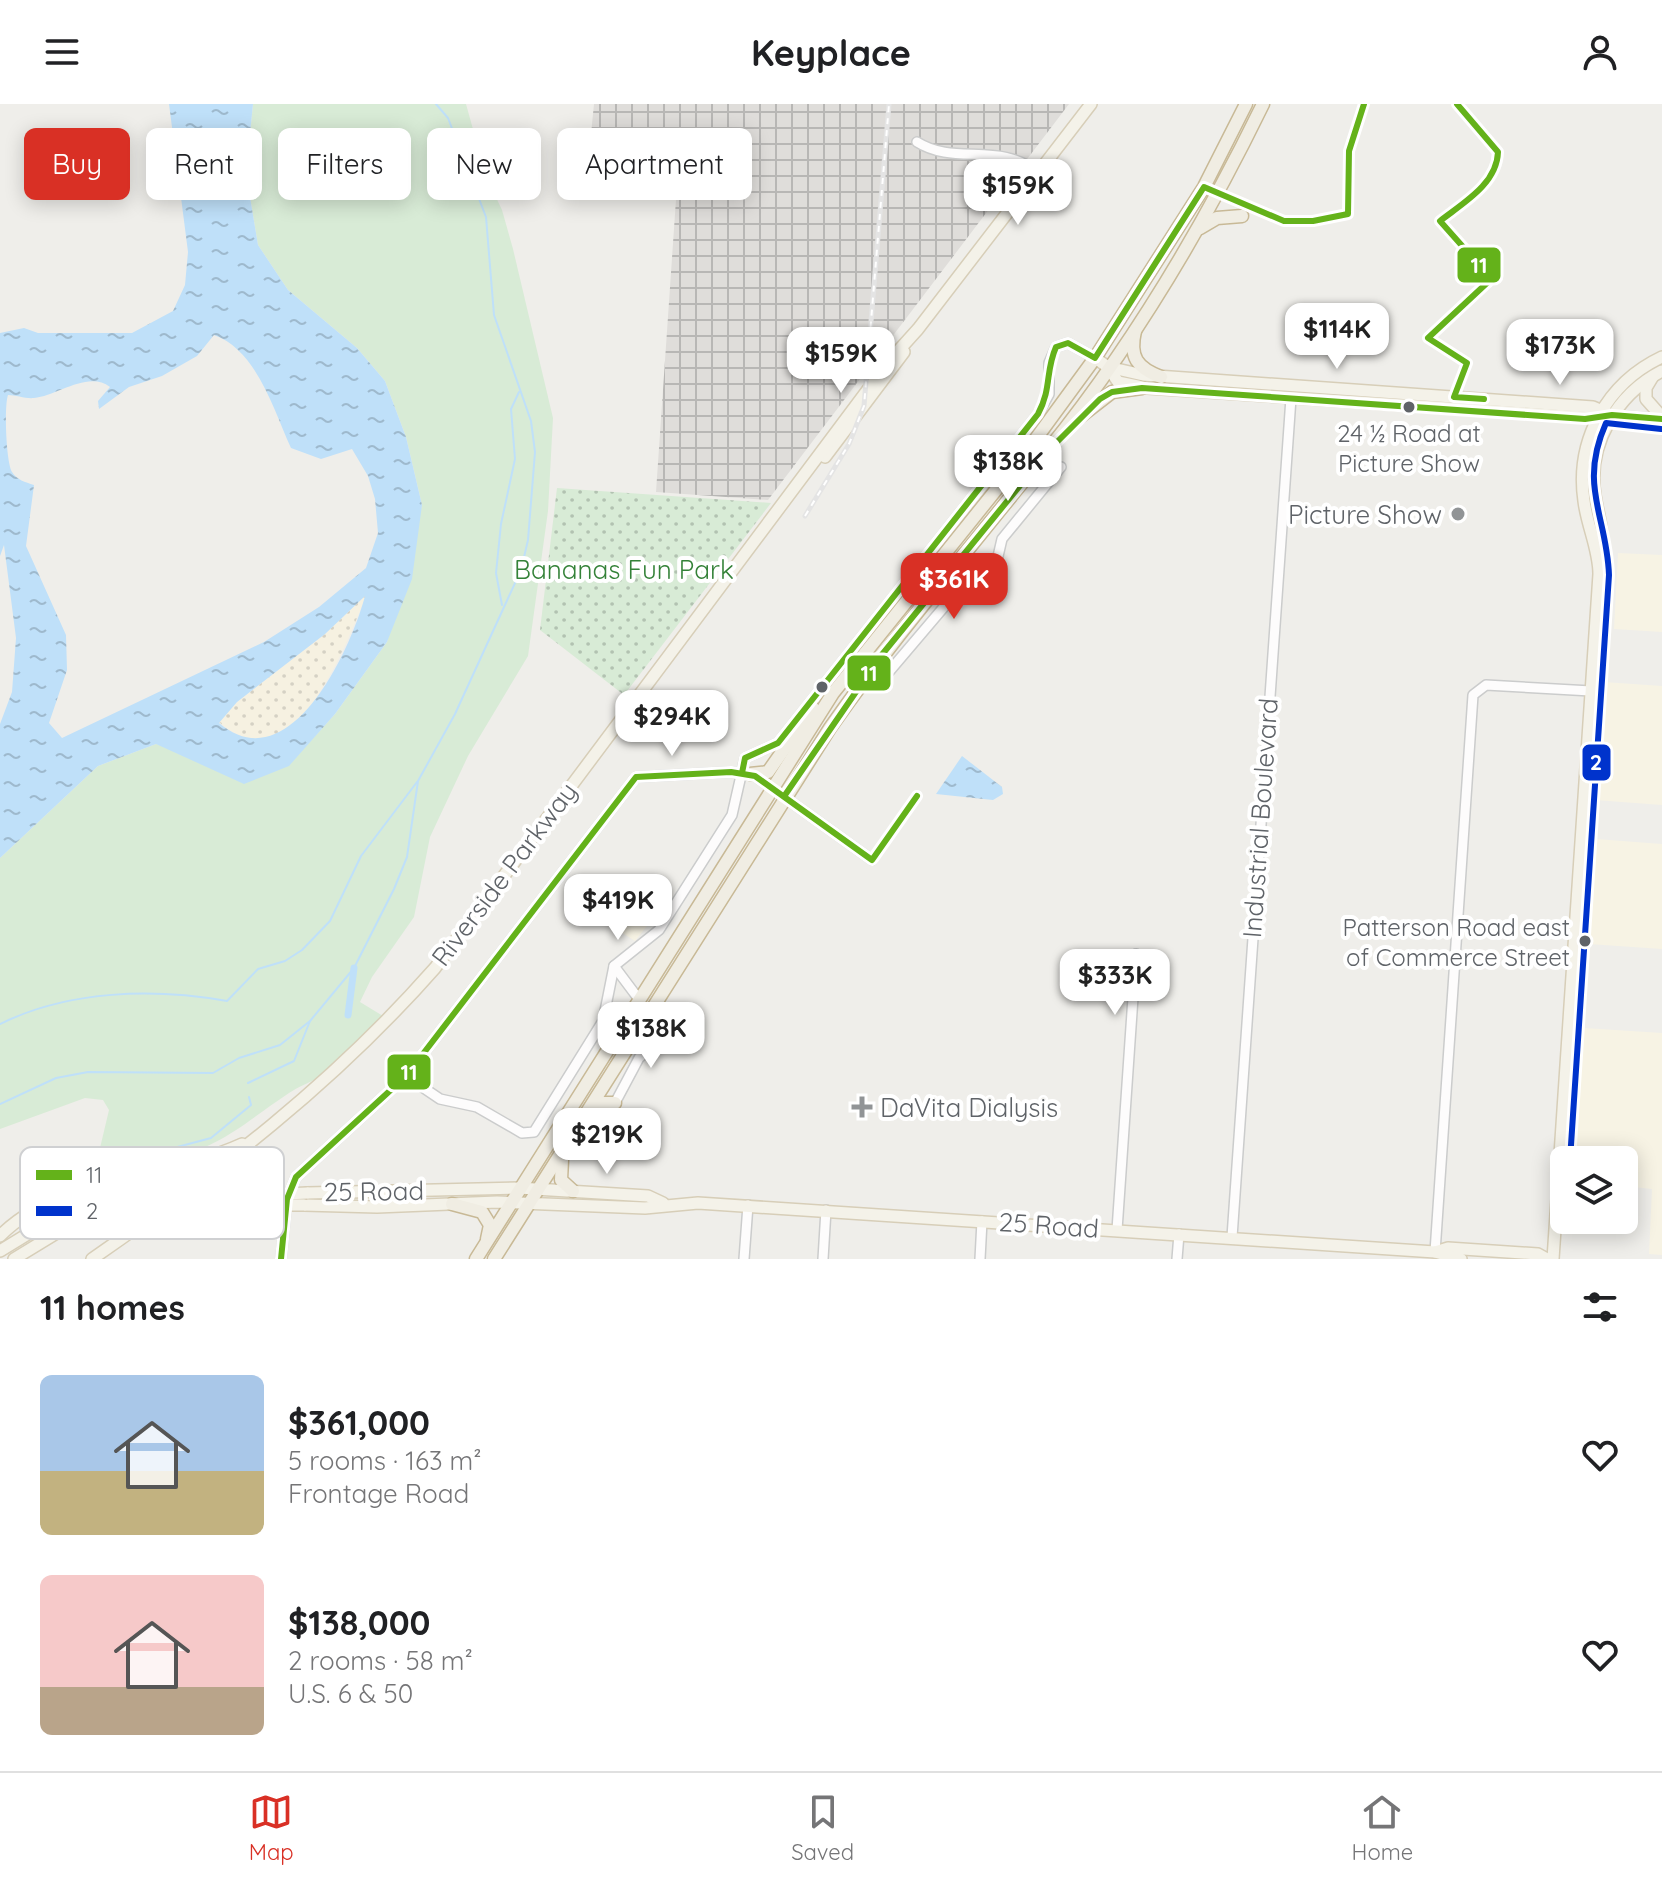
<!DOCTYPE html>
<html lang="en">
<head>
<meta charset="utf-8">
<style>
  :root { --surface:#fff; --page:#f6f6f6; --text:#202124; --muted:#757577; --line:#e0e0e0; --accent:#d93025 }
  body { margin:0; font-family:Quicksand,sans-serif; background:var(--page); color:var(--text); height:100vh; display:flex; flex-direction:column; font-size:30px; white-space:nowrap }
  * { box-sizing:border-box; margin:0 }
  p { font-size:26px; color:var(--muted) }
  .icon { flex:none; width:44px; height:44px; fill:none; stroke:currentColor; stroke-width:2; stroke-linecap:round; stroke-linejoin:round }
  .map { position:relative; height:1155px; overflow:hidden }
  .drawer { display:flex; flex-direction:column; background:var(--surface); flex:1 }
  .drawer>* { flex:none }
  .top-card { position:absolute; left:24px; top:24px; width:800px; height:72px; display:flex; gap:16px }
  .tools { position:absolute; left:1550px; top:1042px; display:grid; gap:16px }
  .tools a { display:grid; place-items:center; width:88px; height:88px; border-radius:12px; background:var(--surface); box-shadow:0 4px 20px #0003; font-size:40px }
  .price { position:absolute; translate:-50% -68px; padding:0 18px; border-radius:16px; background:#fff; color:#222; font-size:26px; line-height:52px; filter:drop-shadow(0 2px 4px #0008) }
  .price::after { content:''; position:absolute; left:50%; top:48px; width:24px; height:18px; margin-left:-12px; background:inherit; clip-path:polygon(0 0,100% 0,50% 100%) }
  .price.selected { background:var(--accent); color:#fff }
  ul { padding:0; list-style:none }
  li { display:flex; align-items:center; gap:24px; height:200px; padding:0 40px }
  li span { display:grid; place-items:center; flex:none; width:224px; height:160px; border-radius:12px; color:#555 }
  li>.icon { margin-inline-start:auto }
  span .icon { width:96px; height:96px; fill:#fffc; stroke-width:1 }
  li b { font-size:34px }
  h2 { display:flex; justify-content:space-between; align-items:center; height:96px; padding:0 40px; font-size:34px }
  .chip { padding:0 28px; border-radius:12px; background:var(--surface); box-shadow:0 4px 20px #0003; font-size:28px; line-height:72px }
  .chip.selected { background:var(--accent); color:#fff }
  header { display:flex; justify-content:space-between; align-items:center; height:104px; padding:0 40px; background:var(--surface); font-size:36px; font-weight:700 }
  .tab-bar { display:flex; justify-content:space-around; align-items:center; height:112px; border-top:2px solid var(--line); background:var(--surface); font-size:22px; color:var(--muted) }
  .tab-bar a { display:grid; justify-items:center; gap:4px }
  .tab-bar .selected { color:var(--accent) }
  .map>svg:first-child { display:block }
</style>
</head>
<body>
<header><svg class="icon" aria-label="menu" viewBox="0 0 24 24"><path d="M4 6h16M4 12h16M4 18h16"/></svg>Keyplace<svg class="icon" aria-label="person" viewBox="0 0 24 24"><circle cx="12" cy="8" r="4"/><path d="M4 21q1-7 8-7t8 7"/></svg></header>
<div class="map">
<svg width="1662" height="1155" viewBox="0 0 1662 1155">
  <defs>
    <pattern id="industrial-grid" width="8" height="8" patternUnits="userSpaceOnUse" patternTransform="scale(2)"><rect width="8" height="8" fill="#dfddda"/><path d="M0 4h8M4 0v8" fill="none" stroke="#b8b7b5"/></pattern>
    <pattern id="sand-dots" width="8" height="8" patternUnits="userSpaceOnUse" patternTransform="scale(2)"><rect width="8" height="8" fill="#f6f1e1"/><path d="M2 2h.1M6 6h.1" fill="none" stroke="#d5d1c4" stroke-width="1.8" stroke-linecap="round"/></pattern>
    <pattern id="park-dots" width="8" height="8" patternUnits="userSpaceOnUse" patternTransform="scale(2)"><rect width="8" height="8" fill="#d8ebd6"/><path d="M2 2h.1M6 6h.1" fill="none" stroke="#b2c2b1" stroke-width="1.8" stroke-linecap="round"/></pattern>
    <pattern id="water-ripples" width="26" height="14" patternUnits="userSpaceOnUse" patternTransform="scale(2)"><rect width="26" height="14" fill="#bfe0f9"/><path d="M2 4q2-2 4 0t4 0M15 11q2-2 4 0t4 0" fill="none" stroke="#9eb9cd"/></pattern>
  </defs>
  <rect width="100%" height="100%" fill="#efeeea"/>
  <g fill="#f7f3e4">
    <polygon points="1618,449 1662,451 1662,528 1614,525"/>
    <polygon points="1604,578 1662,582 1662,701 1595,696"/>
    <polygon points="1596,735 1662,740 1662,845 1589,840"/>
    <polygon points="642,775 670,793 635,837 610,821"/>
    <polygon points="1584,924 1662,929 1662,1151 1649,1150 1652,1085 1624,1082 1624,1056 1575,1056"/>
  </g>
  <polygon fill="url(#industrial-grid)" points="594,0 1069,0 768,396 656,388 680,37 591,30"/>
  <path fill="#d8ebd6" d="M253 0H466L486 72 502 106 513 145 553 314 548 407 528 552 468 652 430 733 414 813 372 873 360 898 383 912C364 930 346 951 326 968 315 977 301 981 289 989 248 1016 217 1047 166 1054 143 1056 123 1044 100 1044L109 1006 103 996 85 994 0 1025V754L98 662 156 640 288 662 335 610 387 538 422 401 406 333 385 277 357 244 288 186 258 141 246 69Z"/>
  <path fill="url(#sand-dots)" d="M367 490C345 541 295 684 219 618L237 598 325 530Z"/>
  <polygon fill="url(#park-dots)" points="557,384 771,399 624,591 540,526"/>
  <g fill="url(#water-ripples)" fill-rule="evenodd">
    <path d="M169 0H253L246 69 258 141 288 186 357 244 385 277 406 333 422 401 412 475 387 538 335 610 289 662 244 680 156 640 98 662 0 754V620L12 588 16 534 4 441 0 452V229L24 224 38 229H132L173 207 185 181 188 148ZM214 231C257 246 274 307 291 344L321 355 352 345 368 372 375 395 378 429 366 464 319 503 264 538 62 634 49 619 67 566 66 531 26 442 34 381C25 378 17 376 12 368 6 358 4 302 8 291 16 291 26 295 34 294 57 292 88 266 110 283L98 297 99 305 129 283 162 272 197 252ZM365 492C351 545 290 679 219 619L237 598 325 530Z"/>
    <polygon points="962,652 1002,683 1003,690 993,696 936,690"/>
  </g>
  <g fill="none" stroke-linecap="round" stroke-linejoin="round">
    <g stroke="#bfe0f9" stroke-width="2">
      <polyline points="502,501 496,469 501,420 515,355 511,305 519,288"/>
      <path d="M0 920C69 886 153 884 227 897L258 865 285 857 302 846 330 817 361 752 417 678"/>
      <polyline points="248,979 294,957 310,917 354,864 394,785 407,753 418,677 455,610 521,466 528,436 535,348 531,317 494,211 486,113 448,14 436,0"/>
      <polyline points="0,1000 56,974 88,968 213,969 239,954 280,941 310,917"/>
      <polyline points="151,1050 211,1034 251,1001 249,993"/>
    </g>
    <polyline stroke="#bfe0f9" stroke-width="7" points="348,911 354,864"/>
    <g stroke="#cbcccc" stroke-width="12">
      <g id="minor">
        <path d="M917 38C955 62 1000 37 1038 69"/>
        <polyline points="1612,311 1662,315"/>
        <polyline points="962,452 976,462 994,467"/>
        <polyline points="882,583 887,570 949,497 958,492 989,491 1002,435 1061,363"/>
        <polyline points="614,862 638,894"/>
        <polyline points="406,972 440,995 477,1003 522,1029 534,1028 603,917 614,862 659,826 732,711 745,654 778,639 1038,310 1049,290 1049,259 1056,243 1068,239 1095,254"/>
        <polyline points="615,999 639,954 658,938 662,928 654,900"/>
        <polyline points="1117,1126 1136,850"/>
        <polyline points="1232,1133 1291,294"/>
        <polyline points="1435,1148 1473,591 1486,581 1591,587"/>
        <polyline points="281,1155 287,1095 296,1073 406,972 636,673 731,668 755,672 872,756"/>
        <polyline points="744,1155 748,1101"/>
        <polyline points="823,1155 826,1106"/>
        <polyline points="980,1155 982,1117"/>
        <polyline points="1177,1155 1179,1130"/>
      </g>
    </g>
    <g stroke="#d7ceb8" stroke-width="14">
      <g id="major">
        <polyline points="1095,254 1108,263 1143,271 1593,303 1612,311"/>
        <polyline points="1108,263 1118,278 1147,284 1600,314"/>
        <polyline points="1652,274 1646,284 1646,295 1662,313"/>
        <polyline points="825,353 904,248"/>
        <path d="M1600 453C1606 431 1598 412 1595 391 1587 340 1617 290 1662 267"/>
        <polyline points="307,1089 519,1084 648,1092 663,1099"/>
        <polyline points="304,1101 377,1103 497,1098 645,1104 698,1099 1435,1148 1448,1144 1538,1150 1547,1155"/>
        <path d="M0 1132C58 1072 166 1075 242 1040"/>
        <polyline points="0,1147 49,1117 103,1099"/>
        <polyline points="1435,1148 1461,1155"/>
        <polyline points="14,1155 73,1119 95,1110"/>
        <path d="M92 1155C219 1067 332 981 435 864L890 256 918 225 1091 0"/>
        <path d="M1553 1155 1599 470C1599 445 1587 422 1584 397 1575 336 1607 279 1662 253"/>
      </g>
    </g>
    <g stroke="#c8b996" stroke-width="15">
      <g id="highway">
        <polyline points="1200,124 1217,114 1242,112"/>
        <path d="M1135 227C1129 253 1137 264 1161 273"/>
        <polyline points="1081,312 1112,288 1142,284"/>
        <polyline points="750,670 768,668 813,604"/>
        <polyline points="619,941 639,905"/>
        <polyline points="593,1013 603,999 615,999"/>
        <polyline points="562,1056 561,1076 573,1087"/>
        <polyline points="452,1100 482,1108 490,1121 487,1135"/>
        <polyline points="476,1155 833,589 1024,351 1095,254 1204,83 1246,0"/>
        <path d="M494 1155 830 624C898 527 975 439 1048 346 1133 241 1204 121 1263 0"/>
      </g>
    </g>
    <use href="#minor" stroke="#fdfcfc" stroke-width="9"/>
    <use href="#major" stroke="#f4f2e9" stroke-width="11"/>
    <use href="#highway" stroke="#f0ede3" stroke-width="12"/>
    <g stroke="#e4e4e4" stroke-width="5">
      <polyline id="rail" points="805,412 849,340 864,302 889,0"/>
    </g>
    <use href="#rail" stroke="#fff" stroke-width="2" stroke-dasharray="6" stroke-linecap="butt"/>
    <g stroke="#d7ceb8" stroke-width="14" stroke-linecap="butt">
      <g id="major-bridge">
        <polyline points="103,1099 307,1089"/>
        <polyline points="95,1110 221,1101 304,1101"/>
      </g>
    </g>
    <use href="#major-bridge" stroke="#f4f2e9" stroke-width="11"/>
    <g stroke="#fff" stroke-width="12">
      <g id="bus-1">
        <path d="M1457 0 1498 48C1497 80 1463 99 1440 117L1488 171V178L1428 234 1467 259 1454 293 1484 295"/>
        <path d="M742 669 745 654 778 639 1038 310C1052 284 1045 268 1056 243L1068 239 1095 254 1204 83 1284 117H1313L1348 110 1349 47 1364 0"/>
        <polyline points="785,691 880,553 1049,346 1100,295 1112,288 1142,284 1585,315 1612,311 1662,315"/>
        <polyline points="281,1155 287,1095 296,1073 406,972 636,673 731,668 755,672 872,756 917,692"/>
      </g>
    </g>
    <g stroke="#fff" stroke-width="12">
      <path id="bus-2" d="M1570 1056 1609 471C1607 412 1578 382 1606 319L1661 325"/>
    </g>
    <use href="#bus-1" stroke="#64b21a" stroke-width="6"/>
    <use href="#bus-2" stroke="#03c" stroke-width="6"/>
  </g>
  <g fill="#5f6368" stroke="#fff" stroke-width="3">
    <circle cx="1409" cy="303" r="7"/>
    <circle cx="822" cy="583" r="7"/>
    <circle cx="1585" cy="837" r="7"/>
  </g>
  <g fill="#919496" stroke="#fff" stroke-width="3">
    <circle cx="1458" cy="410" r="8"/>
    <path d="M858 991h8v8h8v8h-8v8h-8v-8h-8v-8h8z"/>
  </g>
  <g text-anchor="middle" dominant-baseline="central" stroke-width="8" stroke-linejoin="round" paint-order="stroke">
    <g font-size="24" fill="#5f6368" stroke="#fff">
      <text x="1409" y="329">24 ½ Road at<tspan x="1409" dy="30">Picture Show</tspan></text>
      <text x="1570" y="823" text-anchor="end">Patterson Road east<tspan x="1570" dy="30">of Commerce Street</tspan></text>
    </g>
    <g font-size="26" fill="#5f6368" stroke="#fff" text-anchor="end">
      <text x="1442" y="410">Picture Show</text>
      <text x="880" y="1003" text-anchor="start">DaVita Dialysis</text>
    </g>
    <g font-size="26" fill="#348238" stroke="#fff">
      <text x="624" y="465">Bananas Fun Park</text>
    </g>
    <g font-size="26" fill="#5f6368" stroke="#fff">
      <text transform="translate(1260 714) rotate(-86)">Industrial Boulevard</text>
      <text transform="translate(504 770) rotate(-53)">Riverside Parkway</text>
      <text transform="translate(374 1087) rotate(-1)">25 Road</text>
      <text transform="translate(1049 1121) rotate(4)">25 Road</text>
    </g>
  </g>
  <rect x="20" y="1043" width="264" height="92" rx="12" fill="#fff" stroke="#cfd0d2" stroke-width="2"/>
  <rect x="36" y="1066" width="36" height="10" fill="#64b21a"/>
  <rect x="36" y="1102" width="36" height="10" fill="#03c"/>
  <g font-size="22" fill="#5f6368">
    <text x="86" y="1079">11</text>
    <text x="86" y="1115">2</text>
  </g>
  <g stroke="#fff" stroke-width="3">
    <rect x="1456" y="142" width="46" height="38" rx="8" fill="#64b21a"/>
    <rect x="846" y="550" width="46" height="38" rx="8" fill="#64b21a"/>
    <rect x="1581" y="639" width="31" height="39" rx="8" fill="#03c"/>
    <rect x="386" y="949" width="46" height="38" rx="8" fill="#64b21a"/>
  </g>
  <g font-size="22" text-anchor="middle" font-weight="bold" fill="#fff">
    <text x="1479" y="169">11</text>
    <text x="869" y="577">11</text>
    <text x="1596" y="666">2</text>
    <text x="409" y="976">11</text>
  </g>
</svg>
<div class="tools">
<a><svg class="icon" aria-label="layers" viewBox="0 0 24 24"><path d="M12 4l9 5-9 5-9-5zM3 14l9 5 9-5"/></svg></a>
</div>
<b class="price" style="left:1018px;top:123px">$159K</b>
<b class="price" style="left:1337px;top:267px">$114K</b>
<b class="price" style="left:1560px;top:283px">$173K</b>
<b class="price" style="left:841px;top:291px">$159K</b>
<b class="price" style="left:1008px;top:399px">$138K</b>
<b class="price selected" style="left:954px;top:517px">$361K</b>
<b class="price" style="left:672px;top:654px">$294K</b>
<b class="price" style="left:618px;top:838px">$419K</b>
<b class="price" style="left:1115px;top:913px">$333K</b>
<b class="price" style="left:651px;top:966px">$138K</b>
<b class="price" style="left:607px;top:1072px">$219K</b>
<div class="top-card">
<a class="chip selected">Buy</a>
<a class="chip">Rent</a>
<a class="chip">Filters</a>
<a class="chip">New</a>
<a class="chip">Apartment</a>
</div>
</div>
<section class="drawer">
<h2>11 homes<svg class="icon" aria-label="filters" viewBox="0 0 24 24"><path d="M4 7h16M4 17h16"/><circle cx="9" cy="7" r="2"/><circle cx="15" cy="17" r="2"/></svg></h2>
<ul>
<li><span style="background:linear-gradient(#a9c7e8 60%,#c2b280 0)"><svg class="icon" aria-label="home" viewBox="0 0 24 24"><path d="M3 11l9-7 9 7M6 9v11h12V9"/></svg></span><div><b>$361,000</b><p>5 rooms · 163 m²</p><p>Frontage Road</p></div><svg class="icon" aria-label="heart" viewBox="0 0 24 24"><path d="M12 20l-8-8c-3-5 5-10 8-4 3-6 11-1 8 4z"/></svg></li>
<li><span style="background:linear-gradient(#f6c9c9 70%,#b9a48a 0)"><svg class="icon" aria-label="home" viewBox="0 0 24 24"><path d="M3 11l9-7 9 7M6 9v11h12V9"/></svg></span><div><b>$138,000</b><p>2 rooms · 58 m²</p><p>U.S. 6 &amp; 50</p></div><svg class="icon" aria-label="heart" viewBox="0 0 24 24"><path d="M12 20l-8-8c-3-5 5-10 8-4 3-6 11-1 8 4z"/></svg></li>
</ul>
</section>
<nav class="tab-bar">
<a class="selected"><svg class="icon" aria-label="map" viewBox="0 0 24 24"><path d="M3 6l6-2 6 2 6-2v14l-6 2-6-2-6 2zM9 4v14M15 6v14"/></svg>Map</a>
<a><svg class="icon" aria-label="saved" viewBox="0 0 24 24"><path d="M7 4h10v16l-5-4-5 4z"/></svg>Saved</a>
<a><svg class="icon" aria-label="home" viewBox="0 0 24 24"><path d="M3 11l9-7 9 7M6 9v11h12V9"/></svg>Home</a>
</nav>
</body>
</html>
